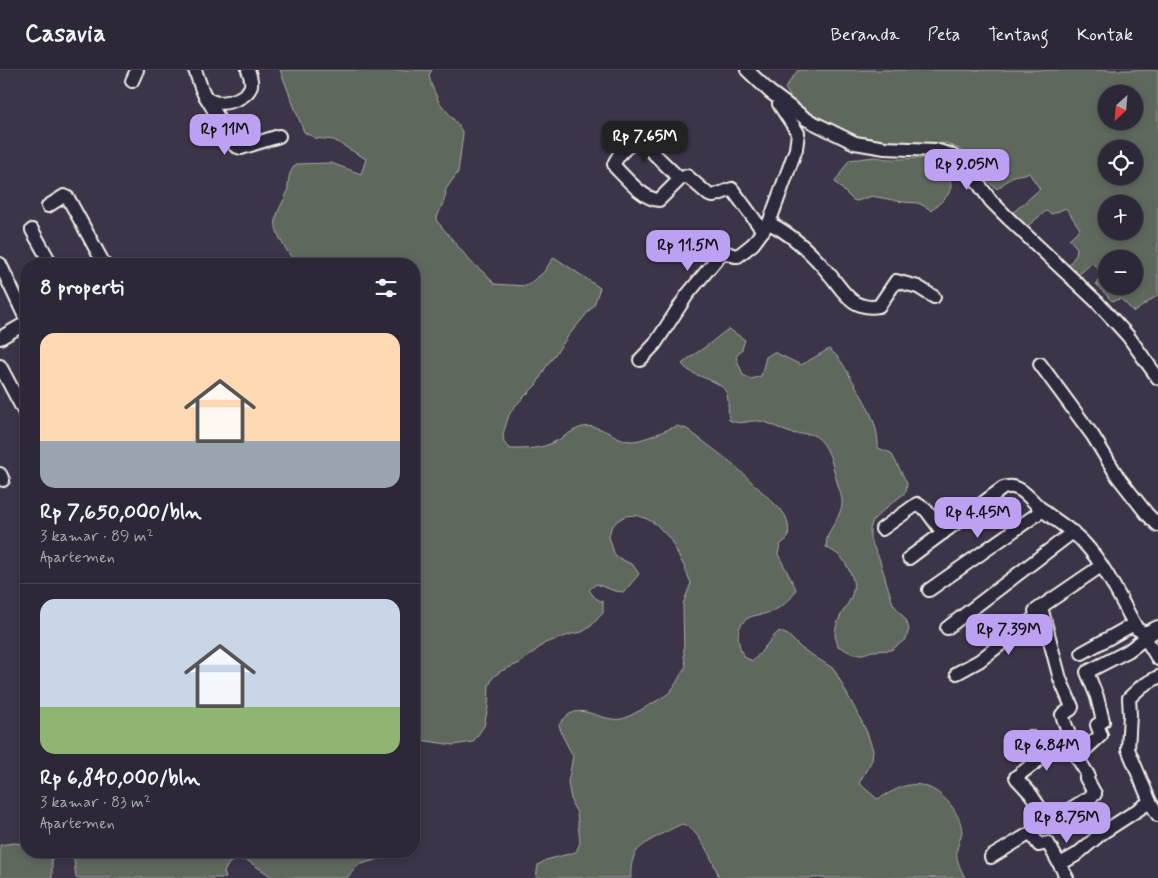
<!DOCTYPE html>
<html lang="id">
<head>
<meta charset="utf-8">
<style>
  :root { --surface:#2d2837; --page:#393442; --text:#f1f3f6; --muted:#a7a6ad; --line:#484452; --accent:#bca0f2 }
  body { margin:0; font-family:Mynerve,sans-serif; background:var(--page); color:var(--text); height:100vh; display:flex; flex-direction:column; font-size:19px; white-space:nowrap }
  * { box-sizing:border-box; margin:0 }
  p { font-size:16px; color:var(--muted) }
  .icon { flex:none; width:28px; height:28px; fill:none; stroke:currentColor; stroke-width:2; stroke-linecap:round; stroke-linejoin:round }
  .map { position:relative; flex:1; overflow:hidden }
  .side { position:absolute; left:20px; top:188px; width:400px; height:600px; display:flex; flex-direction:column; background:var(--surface); border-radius:20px; box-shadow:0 2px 8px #0003,0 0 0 1px var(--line) }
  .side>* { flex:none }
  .needle { width:32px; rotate:206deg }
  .buttons { position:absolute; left:1098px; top:15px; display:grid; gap:10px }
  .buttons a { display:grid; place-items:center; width:45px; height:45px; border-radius:50%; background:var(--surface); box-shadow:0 2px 8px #0003,0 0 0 1px var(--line); font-size:25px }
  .price { position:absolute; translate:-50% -42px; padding:0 11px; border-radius:10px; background:var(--accent); color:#111; font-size:16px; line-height:32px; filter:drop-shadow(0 1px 2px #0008) }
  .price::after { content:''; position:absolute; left:50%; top:30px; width:15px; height:11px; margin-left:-8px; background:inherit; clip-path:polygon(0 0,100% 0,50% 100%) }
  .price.current { background:#222; color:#fff }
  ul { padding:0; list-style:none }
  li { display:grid; align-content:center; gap:10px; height:265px; padding:0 20px }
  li+li { border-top:1px solid var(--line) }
  li span { display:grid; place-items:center; height:155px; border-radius:15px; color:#555 }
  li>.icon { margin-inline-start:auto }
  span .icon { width:90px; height:90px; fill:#fffc; stroke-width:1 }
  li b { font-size:21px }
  h2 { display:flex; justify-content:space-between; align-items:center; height:60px; padding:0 20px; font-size:21px }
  header { display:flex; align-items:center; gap:30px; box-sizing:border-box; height:70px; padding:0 25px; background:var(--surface); border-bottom:1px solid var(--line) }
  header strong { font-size:24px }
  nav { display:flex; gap:28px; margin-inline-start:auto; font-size:18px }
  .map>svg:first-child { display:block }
</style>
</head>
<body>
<header>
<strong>Casavia</strong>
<nav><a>Beranda</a><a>Peta</a><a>Tentang</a><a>Kontak</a></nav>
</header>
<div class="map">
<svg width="1158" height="808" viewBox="0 0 1158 808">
  <rect width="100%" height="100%" fill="#3c3549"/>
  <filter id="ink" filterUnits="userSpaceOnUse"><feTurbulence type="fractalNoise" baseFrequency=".02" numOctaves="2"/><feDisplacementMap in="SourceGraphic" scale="10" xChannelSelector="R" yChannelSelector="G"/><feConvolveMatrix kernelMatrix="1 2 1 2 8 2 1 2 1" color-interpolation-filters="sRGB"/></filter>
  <g filter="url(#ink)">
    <g fill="#5e685c" stroke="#a9aca2" fill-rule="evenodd">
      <path d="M280 0H432L429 5 431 14 439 32 459 56 463 64 458 102 446 119 445 128 436 150 471 192 489 207 494 214 526 216 543 203 554 187 600 218 594 235 569 265 546 297 536 315 515 336 509 345 503 364 504 373 511 379C527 379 542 379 556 371 565 367 573 359 583 357 599 353 614 369 630 371 642 372 665 360 677 356L687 359 733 394 782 441C789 450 789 457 788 468L780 475 778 484 796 519C792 531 779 539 767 543 761 545 753 545 748 548 733 558 738 575 744 587L753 591C763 581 769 570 779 561L788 565 801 578 834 599 866 660 873 680 872 690 859 713 877 729C887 725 898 717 909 715 933 710 960 738 962 761 962 765 959 771 958 775 954 788 960 797 965 808H719C715 794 697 756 682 754 671 759 644 772 637 781 632 787 630 800 631 808H536L538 795 546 790 576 782 580 773 577 743 572 734 568 713 573 686 563 667 559 655C578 626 598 653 622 649 628 648 666 626 670 622 676 615 681 604 686 596L684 586 683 534 691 513 684 496 670 469 656 454 647 449 635 445 625 446 617 451 611 458 609 467 615 486 633 495 639 504 624 522 615 521 596 514 589 520 595 528 603 532V543L590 557 582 562 572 564 545 573 520 593 501 601 493 607 489 616 488 637 484 656 473 672 453 675 414 669V194H296C288 182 273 163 276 148 278 139 284 131 287 123 290 110 286 106 296 94L331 93 361 104 366 89 334 70 315 68 304 62Z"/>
      <path d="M798 0H1158V225L1134 242 1121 229 1112 231 1096 214 1103 204 1092 193 1075 208 1066 199 1076 185 1077 178 1069 169 1080 159 1066 138 1052 144 1046 141 1024 159 1009 146 1040 119 1029 103 1013 106 997 119 976 101 982 90 946 73 926 76 856 66 796 36 785 18ZM1106 24H1134V51H1106ZM1106 79H1134V106H1106ZM1106 134H1134V161H1106ZM1106 189H1134V216H1106Z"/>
      <path d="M875 87C881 88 886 89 891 89 908 90 939 83 949 99 948 106 951 110 951 116 951 126 938 134 931 141L928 138 918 133 903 132 872 126 857 131 853 130 835 112 849 90Z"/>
      <path d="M729 259 745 270 742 279 736 287 743 305 751 309 761 306 766 287 774 282 801 295 829 279C843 290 845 299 854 313 866 333 879 355 878 378L891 383 907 413 906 422 887 437 873 450 870 459V469L879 488 893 534 906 550 909 559 906 569 891 580 872 581 863 584H853L838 576C837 572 835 568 835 564 836 540 863 528 850 502 842 486 841 486 826 477 826 459 839 452 842 435 843 427 837 413 835 405 832 391 826 368 810 364 804 363 797 365 791 363 780 360 770 352 759 351 746 350 742 356 729 350 728 342 729 333 727 325 723 308 694 310 682 294 689 287 697 283 705 277 714 271 720 264 729 259Z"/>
      <polygon points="13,773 26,774 26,781 50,781 52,791 52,808 0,808 0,775"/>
      <polygon points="73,781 398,781 397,784 358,795 347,808 274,808 248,791 238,789 229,793 224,802 226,808 76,808"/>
    </g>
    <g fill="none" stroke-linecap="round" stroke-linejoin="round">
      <g stroke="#f4f1e8" stroke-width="16">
        <g id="minor">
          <path d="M195 0C198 8 201 19 205 26 214 40 249 30 251 15 252 10 250 5 248 0"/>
          <polyline points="747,0 770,22 806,49 855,73 885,78 935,80 949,84 958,89 965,95 991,131 1008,148 1097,232 1128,266 1158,308"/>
          <polyline points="132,11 137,0"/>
          <polyline points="206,27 235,76 241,78 279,66"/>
          <path d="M779 34 798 63 796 79 769 153C793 165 813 184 830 205 838 214 843 224 853 231 860 236 870 238 879 236L896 211 918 217 934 227"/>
          <path d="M680 109 641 71C631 70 618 85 614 94L615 97C626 108 644 130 659 130L680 109 687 106 709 125 713 126 732 119 763 161"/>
          <polyline points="48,136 64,126 68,128 104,194"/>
          <polyline points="32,160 51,194"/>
          <polyline points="0,194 26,249"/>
          <polyline points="0,268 26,253"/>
          <polyline points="640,290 655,274 687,225 720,185 725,182 735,186 738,186 753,174 767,155"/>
          <polyline points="1040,294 1093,366 1118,407 1147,444 1158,455"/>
          <polyline points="0,296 26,345"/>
          <polyline points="0,404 3,410"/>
          <polyline points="882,459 917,434 926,440 943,463"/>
          <path d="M909 488 1003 418C1019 412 1029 428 1040 438 1055 451 1072 459 1085 474 1107 498 1121 531 1137 559L1145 563 1158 557"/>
          <polyline points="929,520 1043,440"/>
          <polyline points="1035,541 1101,496"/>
          <polyline points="947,558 1073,462"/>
          <polyline points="1146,569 1158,589"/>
          <polyline points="1082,583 1134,554"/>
          <polyline points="957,603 979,591 1042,542"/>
          <polyline points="1158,607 1142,616 1129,628 1130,645 1128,679 1150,732 1158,745"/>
          <polyline points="1030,667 1044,686 1016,707 1017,709 1030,723 1049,751"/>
          <polyline points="1077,687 1101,665 1097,655 1103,651 1097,627 1087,602 1128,581 1155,561"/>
          <polyline points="1083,733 1102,763"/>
          <polyline points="1031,764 1039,775 1048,773 1067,808"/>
          <polyline points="991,787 1095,724 1086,708 1088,705 1077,687 1062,645 1071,639 1072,637 1060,609 1041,537"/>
          <polyline points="1060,794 1076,785 1102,763 1150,732"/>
        </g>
      </g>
      <use href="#minor" stroke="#2f2a3d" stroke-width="12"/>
    </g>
  </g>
</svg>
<div class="buttons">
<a><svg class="needle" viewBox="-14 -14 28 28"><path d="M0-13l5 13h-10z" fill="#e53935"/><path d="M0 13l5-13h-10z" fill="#a7a6ad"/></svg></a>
<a><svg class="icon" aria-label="locate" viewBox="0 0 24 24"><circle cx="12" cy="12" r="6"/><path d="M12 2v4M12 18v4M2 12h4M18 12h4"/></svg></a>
<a>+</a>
<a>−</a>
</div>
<b class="price" style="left:225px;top:86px">Rp 11M</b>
<b class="price current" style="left:645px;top:93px">Rp 7.65M</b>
<b class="price" style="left:967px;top:121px">Rp 9.05M</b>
<b class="price" style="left:688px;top:202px">Rp 11.5M</b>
<b class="price" style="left:978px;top:469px">Rp 4.45M</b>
<b class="price" style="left:1009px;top:586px">Rp 7.39M</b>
<b class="price" style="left:1047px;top:702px">Rp 6.84M</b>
<b class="price" style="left:1067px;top:774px">Rp 8.75M</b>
<section class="side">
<h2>8 properti<svg class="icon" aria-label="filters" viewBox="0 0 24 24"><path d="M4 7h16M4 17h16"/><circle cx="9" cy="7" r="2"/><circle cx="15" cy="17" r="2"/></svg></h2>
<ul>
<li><span style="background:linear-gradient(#ffd9b3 70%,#9aa5b1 0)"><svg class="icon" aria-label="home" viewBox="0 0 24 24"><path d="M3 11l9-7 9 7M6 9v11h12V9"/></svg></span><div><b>Rp 7,650,000/bln</b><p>3 kamar · 89 m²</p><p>Apartemen</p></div></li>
<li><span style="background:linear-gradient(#c9d6e8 70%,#8fb573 0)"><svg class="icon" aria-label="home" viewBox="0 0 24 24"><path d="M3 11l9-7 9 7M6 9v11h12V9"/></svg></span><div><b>Rp 6,840,000/bln</b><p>3 kamar · 83 m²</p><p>Apartemen</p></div></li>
</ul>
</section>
</div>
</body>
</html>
